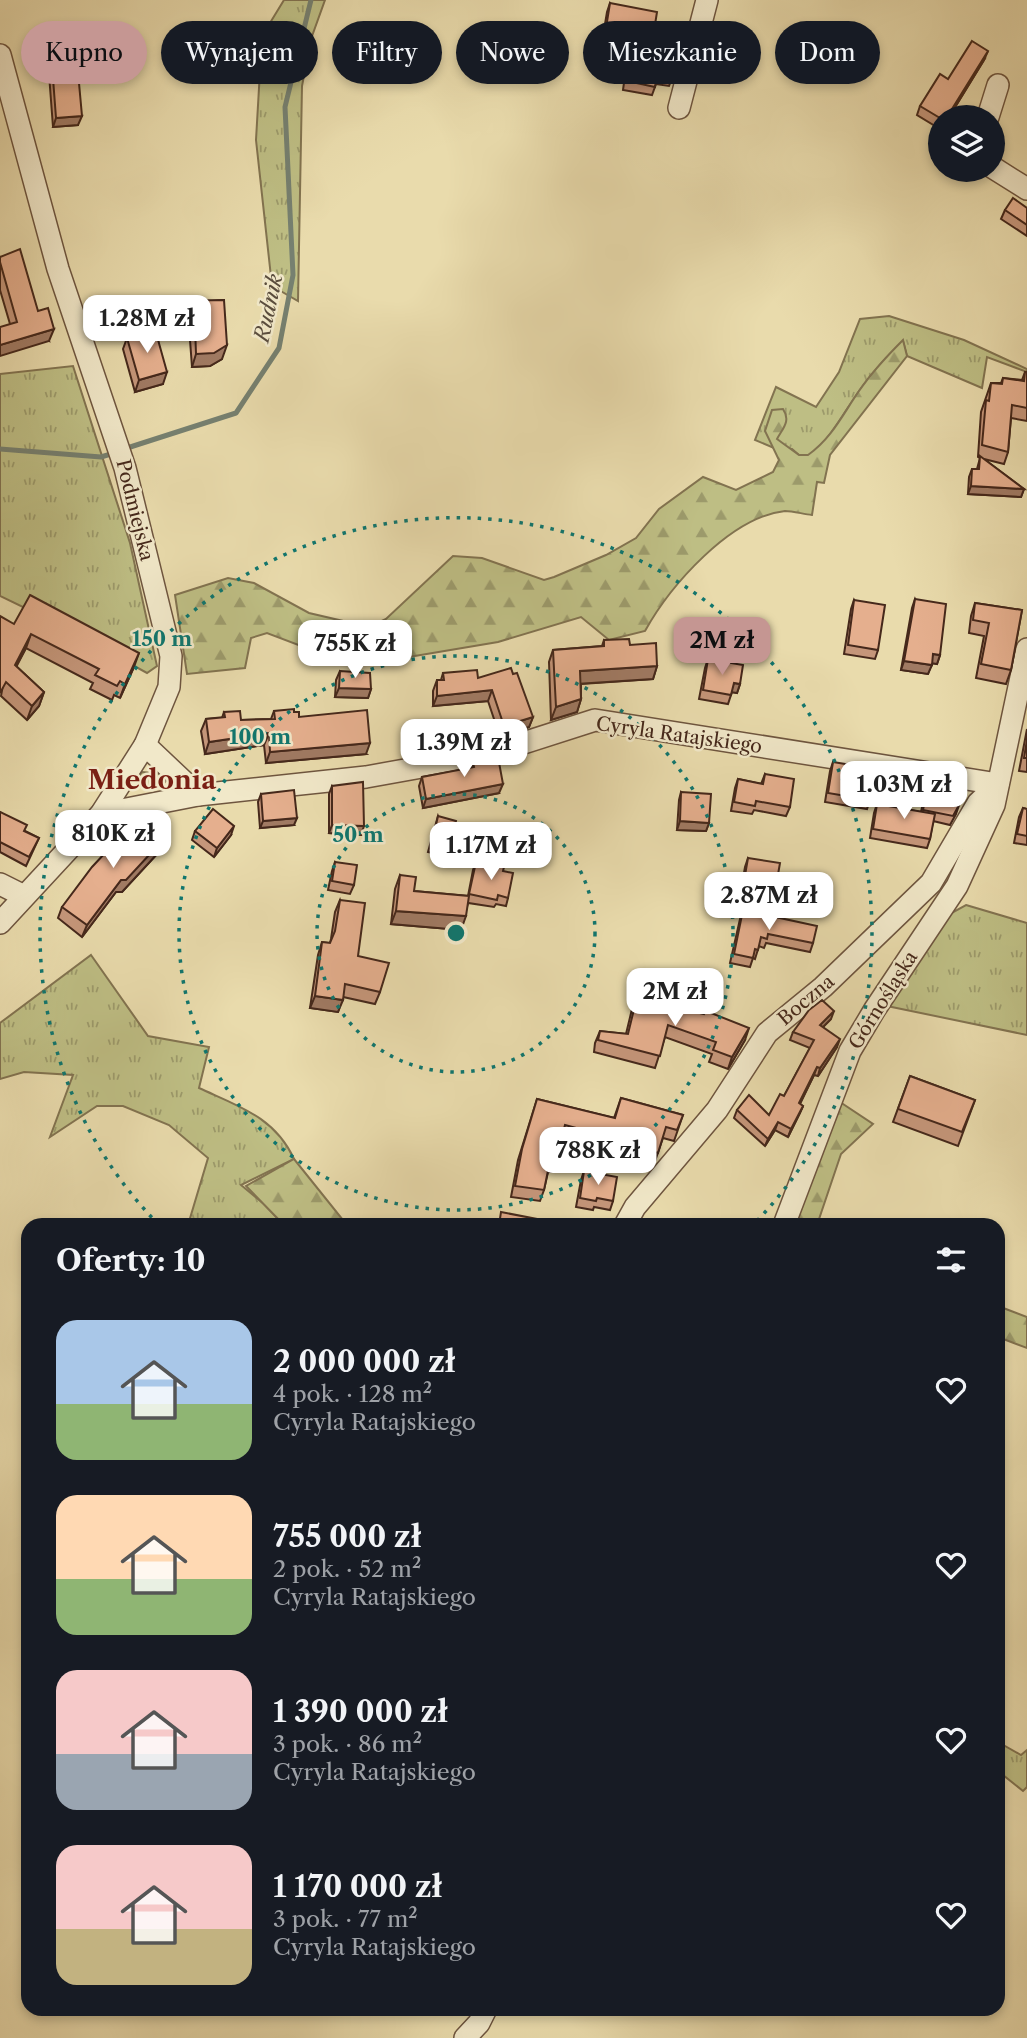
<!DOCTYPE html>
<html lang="pl">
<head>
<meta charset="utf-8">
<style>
  :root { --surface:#171b24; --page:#242831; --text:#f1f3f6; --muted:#9ea1a6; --accent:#c59692 }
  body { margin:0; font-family:"Libre Caslon Text",serif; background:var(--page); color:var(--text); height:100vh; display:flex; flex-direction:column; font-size:26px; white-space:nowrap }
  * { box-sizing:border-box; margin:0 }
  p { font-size:23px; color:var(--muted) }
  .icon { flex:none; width:38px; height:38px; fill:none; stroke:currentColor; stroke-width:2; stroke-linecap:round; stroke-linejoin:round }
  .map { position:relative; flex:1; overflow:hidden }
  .details { position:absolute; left:21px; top:1218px; width:984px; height:798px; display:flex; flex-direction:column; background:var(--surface); border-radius:21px; box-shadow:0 4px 10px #0003 }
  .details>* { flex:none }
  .guide { position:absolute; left:21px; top:21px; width:985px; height:63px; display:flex; gap:14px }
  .fabs { position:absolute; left:928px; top:105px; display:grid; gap:14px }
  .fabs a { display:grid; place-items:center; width:77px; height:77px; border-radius:50%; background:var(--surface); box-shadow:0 4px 10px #0003; font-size:35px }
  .price { position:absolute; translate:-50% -60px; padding:0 16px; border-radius:14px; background:#fff; color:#222; font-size:23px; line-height:46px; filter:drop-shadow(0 2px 4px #0008) }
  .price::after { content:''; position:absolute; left:50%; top:42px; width:21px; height:16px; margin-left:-10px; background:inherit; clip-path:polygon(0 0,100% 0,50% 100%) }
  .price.selected { background:var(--accent); color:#111 }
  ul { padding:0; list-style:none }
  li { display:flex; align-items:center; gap:21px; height:175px; padding:0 35px }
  li span { display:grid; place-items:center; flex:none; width:196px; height:140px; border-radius:21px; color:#555 }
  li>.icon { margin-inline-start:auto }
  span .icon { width:84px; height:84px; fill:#fffc; stroke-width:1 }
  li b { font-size:30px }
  h2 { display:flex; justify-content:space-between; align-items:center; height:84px; padding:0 35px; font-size:30px }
  .tag { padding:0 24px; border-radius:32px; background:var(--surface); box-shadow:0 4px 10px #0003; font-size:24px; line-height:63px }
  .tag.selected { background:var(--accent); color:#111 }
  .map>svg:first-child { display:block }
</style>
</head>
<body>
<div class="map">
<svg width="1027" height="2038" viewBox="0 0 1027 2038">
  <defs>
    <pattern id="grass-tufts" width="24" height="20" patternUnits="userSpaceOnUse" patternTransform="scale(1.75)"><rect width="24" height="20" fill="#bebe84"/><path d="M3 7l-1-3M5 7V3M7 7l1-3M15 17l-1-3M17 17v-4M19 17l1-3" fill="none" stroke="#9c9a6b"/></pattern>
    <pattern id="forest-firs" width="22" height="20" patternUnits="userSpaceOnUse" patternTransform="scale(1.75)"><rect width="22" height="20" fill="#bebe84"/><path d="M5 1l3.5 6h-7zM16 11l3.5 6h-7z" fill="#9c9a6b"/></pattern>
  </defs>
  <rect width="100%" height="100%" fill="#e9dbac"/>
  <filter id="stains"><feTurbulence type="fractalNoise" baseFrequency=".00286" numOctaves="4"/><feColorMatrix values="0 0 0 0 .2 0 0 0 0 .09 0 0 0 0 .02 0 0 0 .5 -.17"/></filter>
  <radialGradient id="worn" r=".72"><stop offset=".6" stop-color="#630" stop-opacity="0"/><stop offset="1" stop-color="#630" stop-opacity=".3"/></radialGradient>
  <g fill="url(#grass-tufts)" stroke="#827350" stroke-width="2">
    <polygon points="284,0 325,0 311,39 302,86 298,301 272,286 256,140 262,36"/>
    <path d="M889 316 964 340 1027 369V372L987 357 982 388 907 356 903 341C887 356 872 373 859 391 842 415 832 438 808 456L799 455 792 449 774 448 755 440 776 387 816 407 839 372 860 319Z"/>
    <polygon points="73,366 130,543 157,666 147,673 56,623 0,596 0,374"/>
    <polygon points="142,772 162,774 166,778 165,782 160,787 140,784 136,780"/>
    <polygon points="966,905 1027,923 1027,1035 887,1006 946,916"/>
    <path d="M91 955 148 1036 209 1047 199 1088C238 1106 275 1117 294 1159L241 1185 264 1204 284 1225H188L208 1158 169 1125 123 1106H97L50 1137 73 1075 24 1072 0 1079V1023Z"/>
    <polygon points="998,1742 1021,1755 1027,1750 1027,1787 1023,1791 998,1771"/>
  </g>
  <g fill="url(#forest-firs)" stroke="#827350" stroke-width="2">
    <path d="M903 340 907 356 830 455 824 483 817 482 812 515C803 514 793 511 785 511 730 517 670 586 645 631L609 640 581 617 498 642 391 660H338L267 633 251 638 245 668 187 674 175 595 228 578 254 583 309 613 369 627 386 619 453 556 482 558 544 580 554 577 606 555 636 538 659 509 703 477 736 490 773 472 779 460 765 431 772 410 783 409C791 421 783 428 777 439L799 455H808C832 438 843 414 859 391 872 372 887 356 903 340Z"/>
    <polygon points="837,1100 873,1124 841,1154 817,1225 792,1225"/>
    <polygon points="294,1159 347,1225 284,1225 246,1186"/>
    <polygon points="998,1306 1027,1317 1027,1348 998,1337"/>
  </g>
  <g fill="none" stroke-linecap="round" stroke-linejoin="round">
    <g stroke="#768070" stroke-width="5">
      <polyline points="0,449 101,457 114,453"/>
      <polyline points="124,449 236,413 279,348 293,275 285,107 311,0"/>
    </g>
    <g stroke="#6e553f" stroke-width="24">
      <g id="minor">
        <polyline points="0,55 58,269 125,468 171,656 169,687 145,745 101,814 0,923"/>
        <polyline points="679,108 707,0"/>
        <polyline points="988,117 998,85"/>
        <polyline points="992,167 1027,189"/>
        <polyline points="145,745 198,795"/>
        <polyline points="101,814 198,795 366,777 483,756 595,720 998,784"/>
        <polyline points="0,884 24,896"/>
        <polyline points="625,1225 635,1207 717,1110 767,1033 823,987 931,883 978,803 998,784"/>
        <polyline points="784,1225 850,1051 875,1009 957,886 994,805 1027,649"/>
        <polyline points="465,2038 479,2023 486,2009"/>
      </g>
    </g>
    <use href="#minor" stroke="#f1e8c9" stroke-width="21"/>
  </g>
  <g fill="#c5967a" stroke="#45281b" stroke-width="2">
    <polygon points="610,3 659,59 672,78 669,86 656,84 652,95 623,90 629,47 602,42 607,12"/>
    <polygon points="984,60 949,117 940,117 940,129 917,115 920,106 948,79"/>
    <polygon points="52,65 98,78 79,80 78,125 53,127 49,74"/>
    <polygon points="1027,208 1027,236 1001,219 1005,210"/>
    <polygon points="0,257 38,311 49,341 10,324 0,290"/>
    <polygon points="224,300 222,359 210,366 192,367 190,340 158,340 163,384 135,392 123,349 127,338 145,332 142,319 147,306"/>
    <polygon points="1025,372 1027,372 1027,421 1011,418 1008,452 1004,464 984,459 1024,489 1021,497 968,494 969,477 972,469 977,469 980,458 978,457 981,412 991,383 1001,383 1003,378 1022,380"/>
    <polygon points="915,599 940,655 937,664 932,663 928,674 901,670 912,608"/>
    <polygon points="854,600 878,650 875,659 844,654 851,609"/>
    <polygon points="975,603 1022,610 1011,670 1006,684 976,678 984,636 969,633 971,616"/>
    <polygon points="14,624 134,667 120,698 114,695 112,700 90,689 93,683 26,648 16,666 44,692 39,706 27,720 1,696"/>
    <polygon points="604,640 657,666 653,679 581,684 581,699 577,712 551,720 549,662 553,650 602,646"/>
    <polygon points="708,659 740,684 737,693 732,692 728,704 699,699 705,668"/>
    <polygon points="340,671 371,689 368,698 335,697 336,680"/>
    <polygon points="443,673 478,678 533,717 529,727 500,737 488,701 433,706 433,691 437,680 441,680"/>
    <polygon points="274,711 294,712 299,717 366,754 266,763 264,745 205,754 201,731 206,719 222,718 224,712 241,720 271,719"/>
    <polygon points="1027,729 1027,772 1019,771"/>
    <polygon points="833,762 870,800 867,809 825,802 830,771"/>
    <polygon points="473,763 499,793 423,808 419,786 422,777 472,768"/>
    <polygon points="765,774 790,807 786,816 754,810 752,814 731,811 735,788 738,779 761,784"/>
    <polygon points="937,784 959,805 956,814 950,825 933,821 930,839 927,848 870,838 874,813 877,804 921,812 924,798 927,789 935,791"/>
    <polygon points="332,786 361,835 329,833 329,794"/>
    <polygon points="681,792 709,823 706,831 677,830 679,800"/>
    <polygon points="261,794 294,825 260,828 258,802"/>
    <polygon points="1023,808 1027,809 1027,845 1014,843 1019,817"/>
    <polygon points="0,812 25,831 39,838 26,866 0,852"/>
    <polygon points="438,816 450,847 446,856 428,852"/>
    <polygon points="195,831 231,835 214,857 192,840"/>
    <polygon points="158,853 122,892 116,892 82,937 58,918 62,907"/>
    <polygon points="748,858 776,886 773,895 741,890 745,867"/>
    <polygon points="335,862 354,885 350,894 328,890 332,871"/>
    <polygon points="476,862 503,871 508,898 506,906 496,904 494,907 468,903 461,930 391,924 395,889 400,875 414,891 468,896 473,870"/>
    <polygon points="340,900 358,956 380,992 375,1004 343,997 338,1012 310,1008 318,955 322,942 330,943 331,939 335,912"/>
    <polygon points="743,910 813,943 810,952 766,943 764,948 759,946 755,959 753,958 750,967 730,963 740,919"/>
    <polygon points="637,997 745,1040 728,1069 709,1062 712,1054 665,1037 655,1068 594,1052 595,1043 600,1031 626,1034 632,1009"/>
    <polygon points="831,1019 823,1027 837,1047 818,1076 814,1075 800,1104 803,1106 788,1137 775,1130 765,1146 734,1118 737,1110 769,1115 784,1096 810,1048 790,1040 793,1032"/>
    <polygon points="910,1076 975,1100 958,1146 893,1122"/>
    <polygon points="621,1098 683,1115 674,1141 663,1138 654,1164 631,1158 632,1155 562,1136 551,1172 548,1172 544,1190 540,1201 511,1197 518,1160 537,1099 614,1118"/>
    <polygon points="584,1171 613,1201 610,1210 594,1207 593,1210 576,1207 581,1180"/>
  </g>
  <g fill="#a07a63" stroke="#45281b" stroke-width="2">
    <polygon points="988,51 984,60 949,117 947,117"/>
    <polygon points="101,69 98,78 75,81 78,72"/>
    <polygon points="82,116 78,125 53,127 56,118"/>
    <polygon points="195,326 190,340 148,340 153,327"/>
    <polygon points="54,329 49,341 0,356 0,345"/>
    <polygon points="227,345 222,359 210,366 192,367 196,354"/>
    <polygon points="167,372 163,384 135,392 139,380"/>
    <polygon points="971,486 1024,489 1021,497 968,494"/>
    <polygon points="31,634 26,648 10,679 15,665"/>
    <polygon points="139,653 134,667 120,698 125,684"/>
    <polygon points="933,654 940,655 937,664 930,663"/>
    <polygon points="904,661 932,665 928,674 901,670"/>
    <polygon points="657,666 653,679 576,684 580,671"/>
    <polygon points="734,683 740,684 737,693 730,692"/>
    <polygon points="339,688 371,689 368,698 335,697"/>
    <polygon points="492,690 488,701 433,706 437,696"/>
    <polygon points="44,692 39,706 27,720 32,706"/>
    <polygon points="581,699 577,712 551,720 556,707"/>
    <polygon points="533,717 529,727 500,737 504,726"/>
    <polygon points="269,733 264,745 205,754 209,742"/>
    <polygon points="370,743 366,754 266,763 270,752"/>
    <polygon points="503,784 499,793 423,808 426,799"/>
    <polygon points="297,818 294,825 260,828 263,821"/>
    <polygon points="680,821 709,823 706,831 677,830"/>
    <polygon points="332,825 364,826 361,835 329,833"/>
    <polygon points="234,826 231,835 214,857 217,848"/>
    <polygon points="162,841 158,853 122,892 116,892 82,937 87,925 121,880"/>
    <polygon points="396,911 466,916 461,930 391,924"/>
    <polygon points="315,996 343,1000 338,1012 310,1008"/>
    <polygon points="834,1011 831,1019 817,1033 820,1025"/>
    <polygon points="749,1028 745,1040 728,1069 732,1057"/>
    <polygon points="840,1039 837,1047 818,1076 820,1068"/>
    <polygon points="817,1067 814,1075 796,1111 799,1103"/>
    <polygon points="803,1106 800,1113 788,1137 791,1129"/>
    <polygon points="778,1122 775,1130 765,1146 768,1139"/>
  </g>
  <g fill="#e5af8e" stroke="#45281b" stroke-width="2">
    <polygon points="610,3 657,12 651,50 660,52 659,59 672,78 657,75 655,87 627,81 632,38 605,34"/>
    <polygon points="972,41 988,51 947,117 940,118 920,106 940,74 948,79"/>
    <polygon points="92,56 101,69 78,72 82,116 56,118 52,65"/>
    <polygon points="1013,198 1027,208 1027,225 1005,210"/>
    <polygon points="20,249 38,311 48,308 54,329 0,345 0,327 17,322 0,262 0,257"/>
    <polygon points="224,300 227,345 214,353 196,354 195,326 153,327 147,306 165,305 166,301"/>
    <polygon points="155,329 167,372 139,380 127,338"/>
    <polygon points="1025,372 1027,372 1027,408 1012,405 1008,452 982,445 986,400 989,401 991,383 1002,384 1003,378 1024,381"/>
    <polygon points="980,456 1024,489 971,486 972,469 979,469"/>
    <polygon points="30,595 139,653 125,684 120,681 117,686 95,675 99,669 31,634 15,665 44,692 32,706 6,682 0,693 0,616 14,624"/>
    <polygon points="915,599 946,604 940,655 933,654 932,665 904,661"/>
    <polygon points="854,600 885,605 878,650 848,645"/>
    <polygon points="975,603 1022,610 1011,670 981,664 989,623 973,620"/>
    <polygon points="629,639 630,645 656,643 657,666 580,671 581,699 556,707 553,650 604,646 604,640"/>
    <polygon points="708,659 743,665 740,684 734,683 731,695 703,690"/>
    <polygon points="511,668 513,674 517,673 533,717 504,726 492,690 437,696 437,680 444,680 443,673 477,670 478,678"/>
    <polygon points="340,671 370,673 371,689 339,688"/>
    <polygon points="294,709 294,712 299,712 299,717 367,710 370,743 270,752 269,733 209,742 206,719 225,717 224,712 240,711 241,720 275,719 274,711"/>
    <polygon points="1027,740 1027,758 1024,758"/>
    <polygon points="498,757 503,784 426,799 422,777 474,767 473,763"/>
    <polygon points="833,762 876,769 870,800 828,793"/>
    <polygon points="765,774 794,779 790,807 756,801 755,806 734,802 738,779 763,784"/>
    <polygon points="363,782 364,826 332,825 332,786"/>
    <polygon points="937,784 962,789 959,805 953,816 923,810 927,789 936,791"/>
    <polygon points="294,790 297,818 263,821 261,794"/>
    <polygon points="681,792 711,794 709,823 680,821"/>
    <polygon points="877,804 935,814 930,839 873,829"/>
    <polygon points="1023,808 1027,809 1027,836 1017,834"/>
    <polygon points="213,809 234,826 217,848 195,831"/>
    <polygon points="0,812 27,825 24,831 39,838 29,857 0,842"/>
    <polygon points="438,816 456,821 450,847 432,843"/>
    <polygon points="146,820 162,836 162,841 126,880 121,880 87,925 62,907 92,867 135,821 140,827"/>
    <polygon points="748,858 780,863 776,886 744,881"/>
    <polygon points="335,862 357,865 354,885 332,881"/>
    <polygon points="476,862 504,867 503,871 513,873 508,898 498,895 497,900 469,894"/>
    <polygon points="400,875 416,877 414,891 469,896 466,916 396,911"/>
    <polygon points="340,900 365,903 358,956 389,963 380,992 345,984 343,1000 315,996 322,942 330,943 335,931"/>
    <polygon points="743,910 817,926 813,943 768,934 767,939 761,937 758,950 755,949 753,958 734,954"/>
    <polygon points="637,997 704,1014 706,1011 749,1028 732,1057 713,1050 716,1042 668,1025 660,1056 598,1040 600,1031 628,1034"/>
    <polygon points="822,1000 834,1011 820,1025 840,1039 820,1068 817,1067 799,1103 803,1106 791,1129 778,1122 768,1139 737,1110 749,1095 769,1115 780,1094 784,1096 814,1040 793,1032 809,1010"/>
    <polygon points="910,1076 975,1100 962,1132 898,1109"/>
    <polygon points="621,1098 683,1115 677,1130 666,1127 658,1153 635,1147 636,1144 565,1125 555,1162 550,1161 544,1190 515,1186 522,1149 537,1099 615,1118"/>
    <polygon points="584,1171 617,1177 613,1201 597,1198 596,1201 580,1198"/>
    <polygon points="501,1212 568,1225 499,1225"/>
  </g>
  <g fill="none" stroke="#0f766e" stroke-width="3.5" stroke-dasharray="3.5 7">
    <circle cx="456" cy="933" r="139"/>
    <circle cx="456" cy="933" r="277"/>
    <path d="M159 1225A416 416 0 1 1 753 1225"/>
  </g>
  <g text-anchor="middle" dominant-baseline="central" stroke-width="5" stroke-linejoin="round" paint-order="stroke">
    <g font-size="19" fill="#45281b" stroke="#f1e8c9">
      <text transform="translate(135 510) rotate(76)">Podmiejska</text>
      <text transform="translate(679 735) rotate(8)">Cyryla Ratajskiego</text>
      <text transform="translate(806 1000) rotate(-40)">Boczna</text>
      <text transform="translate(883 1000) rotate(-58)">Górnośląska</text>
    </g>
    <g font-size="21" font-style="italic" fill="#5a4d3e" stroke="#f1e8c9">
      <text transform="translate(268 308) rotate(-78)">Rudnik</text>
    </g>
    <g font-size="26" font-weight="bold" fill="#7a1f14" stroke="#f1e8c9">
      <text x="152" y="780">Miedonia</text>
    </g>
  </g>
  <circle cx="456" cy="933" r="10" fill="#0f766e" stroke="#f1e8c9" stroke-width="3.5"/>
  <g font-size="21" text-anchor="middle" font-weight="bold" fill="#0f766e" stroke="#f1e8c9" stroke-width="5" stroke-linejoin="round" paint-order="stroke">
    <text x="162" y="646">150 m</text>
    <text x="260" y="744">100 m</text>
    <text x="358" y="842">50 m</text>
  </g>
  <rect width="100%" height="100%" filter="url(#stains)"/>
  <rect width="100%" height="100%" fill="url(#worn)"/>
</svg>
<div class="fabs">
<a><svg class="icon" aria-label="layers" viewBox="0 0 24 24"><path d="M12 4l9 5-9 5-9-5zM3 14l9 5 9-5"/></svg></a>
</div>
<b class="price" style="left:147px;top:355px">1.28M zł</b>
<b class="price selected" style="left:722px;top:677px">2M zł</b>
<b class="price" style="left:355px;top:680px">755K zł</b>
<b class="price" style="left:464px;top:779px">1.39M zł</b>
<b class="price" style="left:904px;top:821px">1.03M zł</b>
<b class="price" style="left:113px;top:870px">810K zł</b>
<b class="price" style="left:491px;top:882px">1.17M zł</b>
<b class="price" style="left:769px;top:932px">2.87M zł</b>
<b class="price" style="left:675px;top:1028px">2M zł</b>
<b class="price" style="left:598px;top:1187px">788K zł</b>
<div class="guide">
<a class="tag selected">Kupno</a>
<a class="tag">Wynajem</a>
<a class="tag">Filtry</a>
<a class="tag">Nowe</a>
<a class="tag">Mieszkanie</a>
<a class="tag">Dom</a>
</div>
<section class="details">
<h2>Oferty: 10<svg class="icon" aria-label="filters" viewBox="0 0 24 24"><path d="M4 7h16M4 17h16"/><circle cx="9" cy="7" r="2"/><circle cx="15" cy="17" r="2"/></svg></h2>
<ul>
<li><span style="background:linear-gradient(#a9c7e8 60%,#8fb573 0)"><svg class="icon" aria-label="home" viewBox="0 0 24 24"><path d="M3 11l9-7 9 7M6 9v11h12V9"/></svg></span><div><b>2 000 000 zł</b><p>4 pok. · 128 m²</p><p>Cyryla Ratajskiego</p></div><svg class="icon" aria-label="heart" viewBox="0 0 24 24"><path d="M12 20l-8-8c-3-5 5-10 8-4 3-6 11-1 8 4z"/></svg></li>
<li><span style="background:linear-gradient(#ffd9b3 60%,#8fb573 0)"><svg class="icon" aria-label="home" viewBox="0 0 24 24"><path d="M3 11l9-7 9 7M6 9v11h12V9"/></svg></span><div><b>755 000 zł</b><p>2 pok. · 52 m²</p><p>Cyryla Ratajskiego</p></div><svg class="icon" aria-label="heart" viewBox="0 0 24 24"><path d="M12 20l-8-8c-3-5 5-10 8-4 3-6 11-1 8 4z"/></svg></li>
<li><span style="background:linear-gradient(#f6c9c9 60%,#9aa5b1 0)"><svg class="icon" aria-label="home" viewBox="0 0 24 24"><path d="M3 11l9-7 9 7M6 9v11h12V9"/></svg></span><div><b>1 390 000 zł</b><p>3 pok. · 86 m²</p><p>Cyryla Ratajskiego</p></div><svg class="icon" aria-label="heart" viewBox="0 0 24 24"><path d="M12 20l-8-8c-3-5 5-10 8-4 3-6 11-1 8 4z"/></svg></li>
<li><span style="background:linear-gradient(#f6c9c9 60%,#c2b280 0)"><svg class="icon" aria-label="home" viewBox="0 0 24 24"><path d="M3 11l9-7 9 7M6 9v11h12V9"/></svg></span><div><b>1 170 000 zł</b><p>3 pok. · 77 m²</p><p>Cyryla Ratajskiego</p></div><svg class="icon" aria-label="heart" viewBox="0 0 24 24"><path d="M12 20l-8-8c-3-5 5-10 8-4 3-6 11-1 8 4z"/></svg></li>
</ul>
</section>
</div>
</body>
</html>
